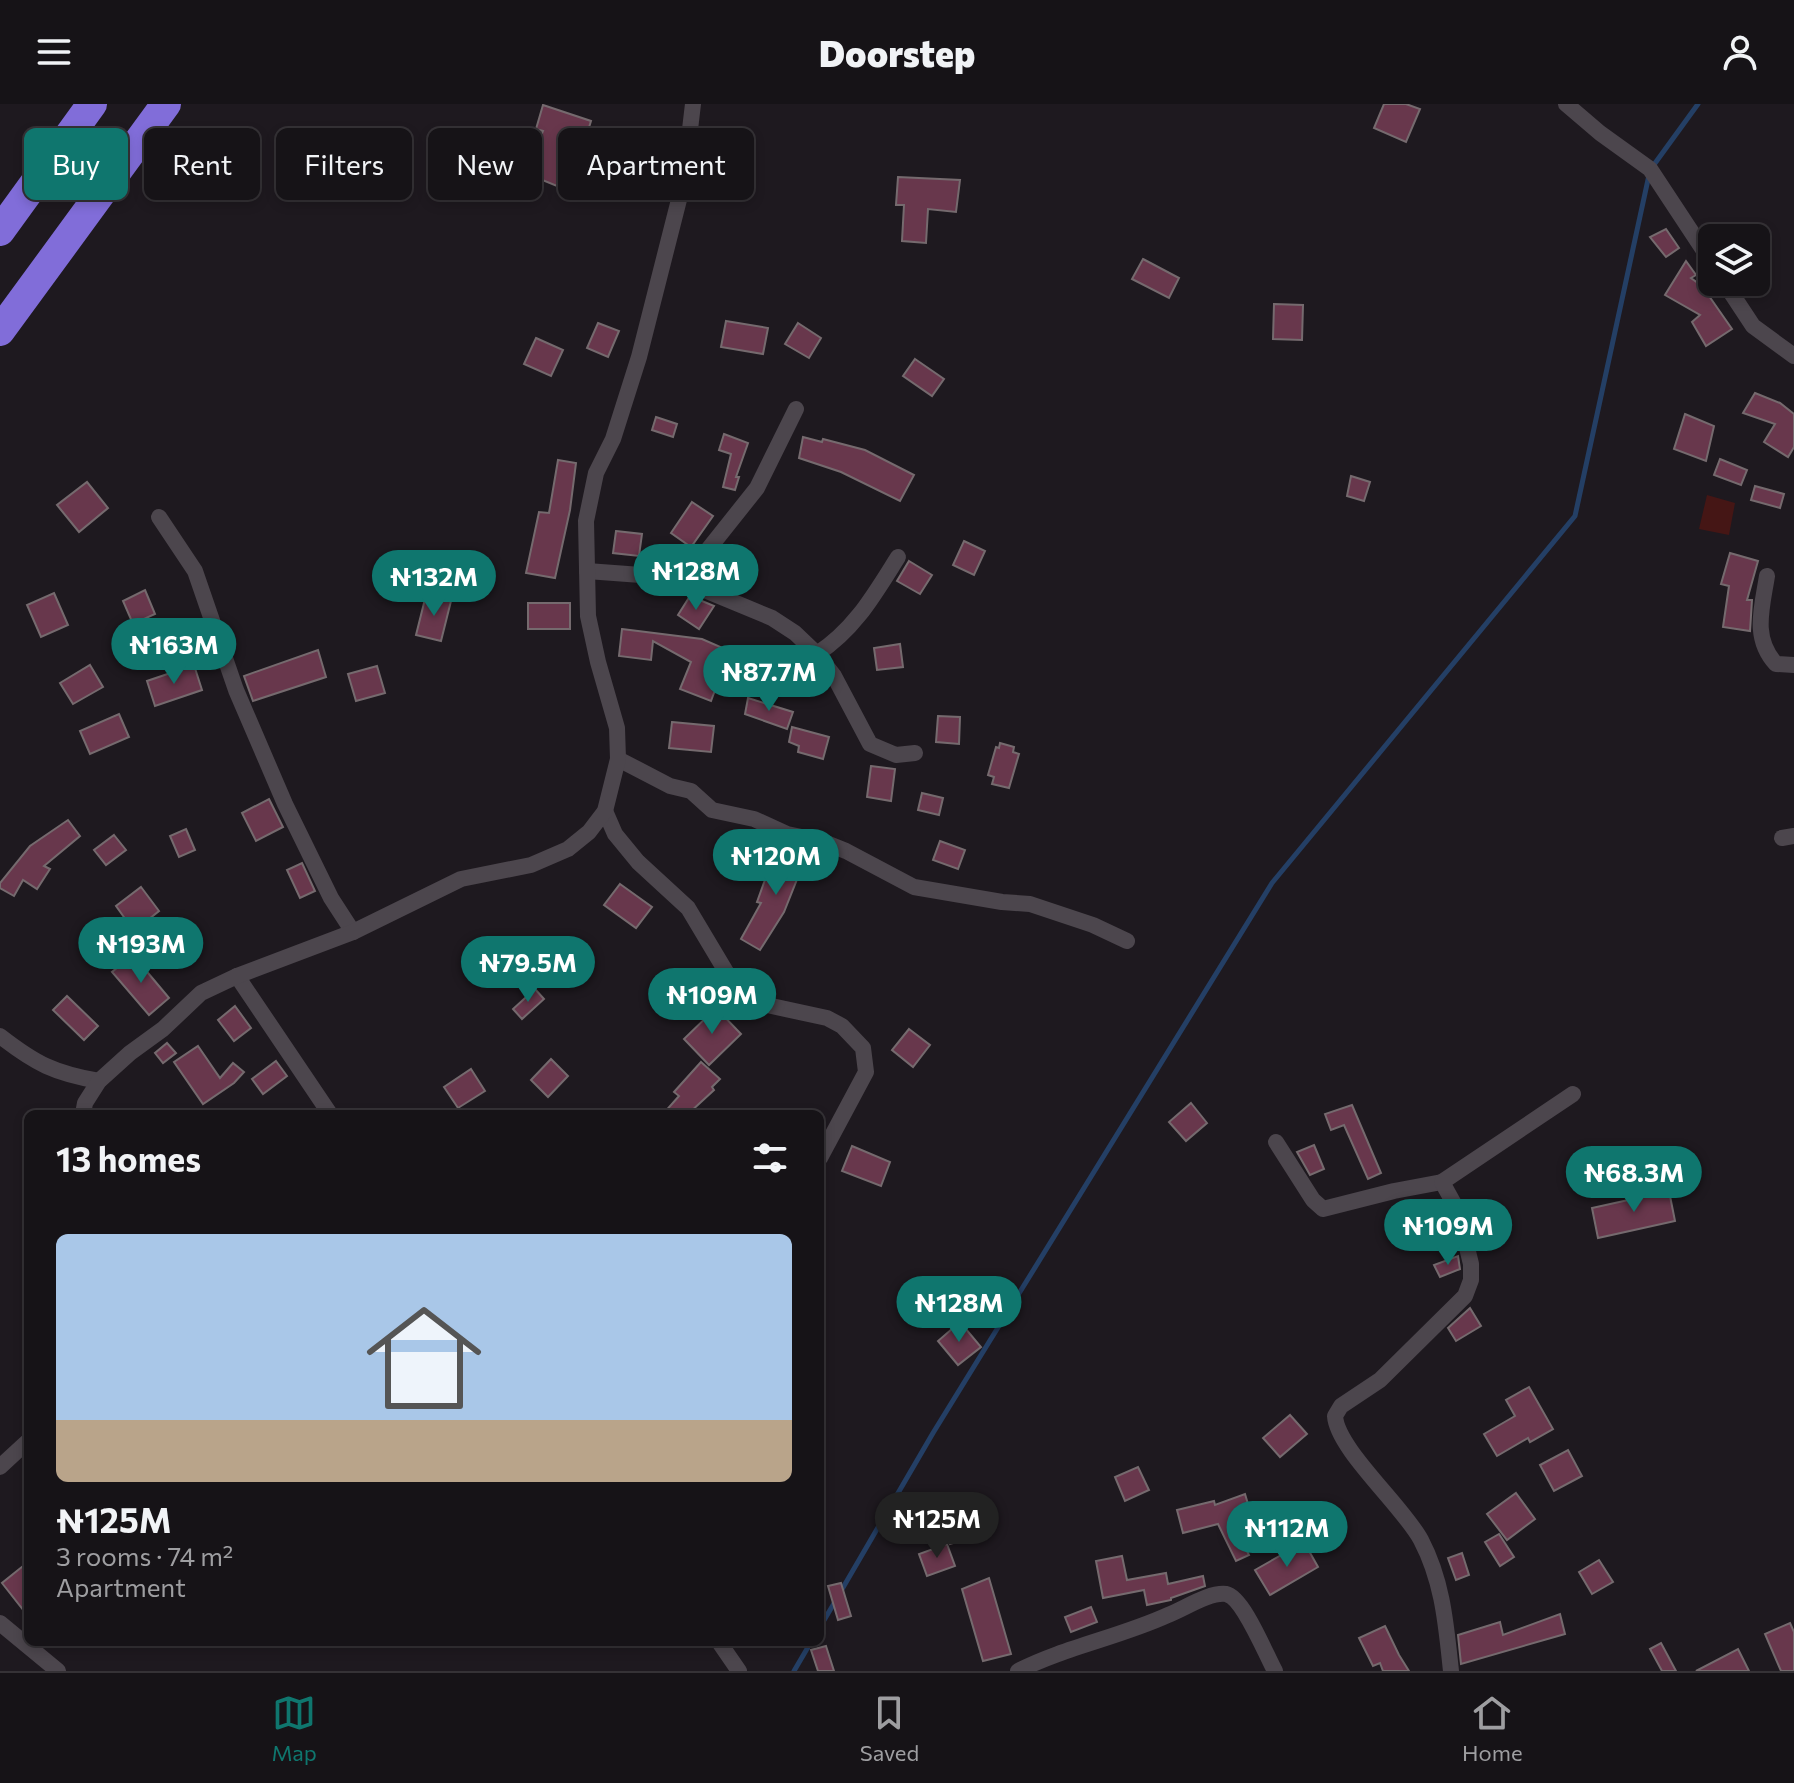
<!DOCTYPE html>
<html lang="en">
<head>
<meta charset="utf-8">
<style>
  :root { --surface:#161317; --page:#232024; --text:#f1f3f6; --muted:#9e9ea1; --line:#353236; --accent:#0f766e }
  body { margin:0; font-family:Commissioner,sans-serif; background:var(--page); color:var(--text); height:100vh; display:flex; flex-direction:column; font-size:30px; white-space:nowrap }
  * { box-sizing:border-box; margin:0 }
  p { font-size:26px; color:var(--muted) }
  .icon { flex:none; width:44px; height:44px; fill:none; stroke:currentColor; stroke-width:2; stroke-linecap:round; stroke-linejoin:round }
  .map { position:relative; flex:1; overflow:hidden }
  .side { position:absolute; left:24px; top:1006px; width:800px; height:536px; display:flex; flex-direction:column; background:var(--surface); border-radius:12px; box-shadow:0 4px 12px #0003,0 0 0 2px var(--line) }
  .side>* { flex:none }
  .banner { position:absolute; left:24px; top:24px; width:800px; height:72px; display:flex; gap:16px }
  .buttons { position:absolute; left:1698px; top:120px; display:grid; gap:16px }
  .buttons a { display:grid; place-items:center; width:72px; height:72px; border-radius:12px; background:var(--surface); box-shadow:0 4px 12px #0003,0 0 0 2px var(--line); font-size:40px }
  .price { position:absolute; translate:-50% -68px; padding:0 18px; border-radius:28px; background:var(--accent); color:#fff; font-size:26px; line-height:52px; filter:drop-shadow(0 2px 4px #0008) }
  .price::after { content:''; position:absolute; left:50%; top:48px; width:24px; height:18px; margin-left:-12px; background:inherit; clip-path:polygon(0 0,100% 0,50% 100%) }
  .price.on { background:#222; color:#fff }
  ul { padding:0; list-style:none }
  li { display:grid; align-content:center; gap:16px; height:424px; padding:0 32px }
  li span { display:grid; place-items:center; height:248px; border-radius:12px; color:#555 }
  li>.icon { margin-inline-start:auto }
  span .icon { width:144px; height:144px; fill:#fffc; stroke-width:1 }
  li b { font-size:34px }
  h2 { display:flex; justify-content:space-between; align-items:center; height:96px; padding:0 32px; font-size:34px }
  .chip { padding:0 28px; border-radius:12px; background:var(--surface); box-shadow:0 4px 12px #0003,0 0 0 2px var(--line); font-size:28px; line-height:72px }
  .chip.on { background:var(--accent); color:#fff }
  header { display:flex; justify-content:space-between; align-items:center; height:104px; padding:0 32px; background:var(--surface); font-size:36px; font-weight:800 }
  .tabs { display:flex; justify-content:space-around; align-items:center; height:112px; border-top:2px solid var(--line); background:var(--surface); font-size:22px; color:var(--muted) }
  .tabs a { display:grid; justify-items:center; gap:4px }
  .tabs .on { color:var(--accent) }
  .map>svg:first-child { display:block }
</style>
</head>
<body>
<header><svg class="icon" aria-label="menu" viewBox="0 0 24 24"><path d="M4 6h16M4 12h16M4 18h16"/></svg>Doorstep<svg class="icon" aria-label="person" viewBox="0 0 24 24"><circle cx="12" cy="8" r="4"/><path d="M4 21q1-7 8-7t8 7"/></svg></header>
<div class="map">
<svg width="1794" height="1567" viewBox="0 0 1794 1567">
  <rect width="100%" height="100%" fill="#1e191f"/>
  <polygon fill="#451615" points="1707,391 1735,399 1729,431 1699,425"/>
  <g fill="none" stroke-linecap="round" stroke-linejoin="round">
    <g stroke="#243f65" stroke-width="5">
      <polyline points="1653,62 1698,0"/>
      <polyline points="841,1487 933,1329 1272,779 1575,412 1649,71"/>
      <polyline points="820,1523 836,1496"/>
      <polyline points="794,1567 811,1538"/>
    </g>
  </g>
  <g fill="#68374c" stroke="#756a6e" stroke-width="2">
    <polygon points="1384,0 1406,0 1420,5 1406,38 1374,24"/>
    <polygon points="543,1 591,17 584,40 577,38 557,82 525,69 543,27 536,25"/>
    <polygon points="667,27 667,51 651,51 642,88 627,84 630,71 616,68 620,51 611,51 610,28"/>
    <polygon points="898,73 960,76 956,108 928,105 926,139 902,137 904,101 896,101"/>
    <polygon points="1666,125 1679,144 1666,153 1650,133"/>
    <polygon points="1143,155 1179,174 1169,194 1132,175"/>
    <polygon points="1686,157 1696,171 1691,174 1702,182 1732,225 1706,242 1692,218 1700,211 1665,191"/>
    <polygon points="1274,200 1303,201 1302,236 1273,235"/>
    <polygon points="726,217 768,224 763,250 721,243"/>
    <polygon points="598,219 619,227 608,253 587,244"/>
    <polygon points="798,219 821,234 809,254 785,240"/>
    <polygon points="536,234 563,246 551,272 524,260"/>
    <polygon points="915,255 944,275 932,292 903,272"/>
    <polygon points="1755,289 1780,299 1794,310 1794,343 1788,353 1764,338 1775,320 1743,309"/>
    <polygon points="1685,310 1714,322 1706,357 1674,345"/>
    <polygon points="656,313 677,320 673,333 652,326"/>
    <polygon points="724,330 748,339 736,373 739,373 735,386 723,383 731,350 719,346"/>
    <polygon points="803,333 822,338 823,335 865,346 914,371 900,397 841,368 799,354"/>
    <polygon points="1720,355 1747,366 1741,381 1714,371"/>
    <polygon points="558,356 576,359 570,406 555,474 526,469 539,408 549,409"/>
    <polygon points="1351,372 1370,378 1364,397 1347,392"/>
    <polygon points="87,378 108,404 79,428 57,401"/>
    <polygon points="1755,382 1784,390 1780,404 1751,396"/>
    <polygon points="692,398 713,412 691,443 671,429"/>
    <polygon points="616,427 642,430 639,452 613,449"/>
    <polygon points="964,437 985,447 974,471 953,461"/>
    <polygon points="1730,449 1758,457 1747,496 1752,496 1750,527 1723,523 1729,482 1721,480"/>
    <polygon points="909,457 932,471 920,490 897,477"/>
    <polygon points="145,486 155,510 133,520 123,497"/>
    <polygon points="54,489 68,521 41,533 27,501"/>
    <polygon points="426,491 451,497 441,537 416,531"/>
    <polygon points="690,492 714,502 699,525 678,511"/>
    <rect x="528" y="499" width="42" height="26"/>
    <polygon points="622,525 702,535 734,549 724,571 721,570 711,597 680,585 691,558 653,537 651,556 619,552"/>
    <polygon points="900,540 903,563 877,566 874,544"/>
    <polygon points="318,546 326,573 253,597 244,572"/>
    <polygon points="90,561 103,583 73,600 60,579"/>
    <polygon points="194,561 202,586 155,602 147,577"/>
    <polygon points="377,562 385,589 356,597 348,570"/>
    <polygon points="748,594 793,608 787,625 745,610"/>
    <polygon points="119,610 129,633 90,650 80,627"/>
    <polygon points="938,612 960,613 959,640 936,638"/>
    <polygon points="672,618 714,622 711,648 669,644"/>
    <polygon points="792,623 829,633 823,655 798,648 799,642 789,638"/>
    <polygon points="1000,639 1014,643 1013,648 1019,650 1009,684 992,680 994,673 988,671 996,643 999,644"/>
    <polygon points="871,662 895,665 891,697 867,693"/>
    <polygon points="922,689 943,694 939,711 918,706"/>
    <polygon points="269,695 283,723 256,737 242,709"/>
    <polygon points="68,716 80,732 44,762 50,765 37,785 23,776 14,792 0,784 0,779 30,742"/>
    <polygon points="186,725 195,746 179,753 170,732"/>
    <polygon points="114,731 126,746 106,761 94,746"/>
    <polygon points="940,737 965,746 958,765 933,756"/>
    <polygon points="785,742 810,751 802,774 798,773 784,808 760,846 741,835 761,799 757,798 766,773 773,776"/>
    <polygon points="302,759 315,787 300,794 287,766"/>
    <polygon points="620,780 652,803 636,824 604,801"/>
    <polygon points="141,783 159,807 134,827 116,802"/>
    <polygon points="133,851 169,894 149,911 112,868"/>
    <polygon points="535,885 544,895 522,915 513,905"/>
    <polygon points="67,892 98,922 84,936 53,906"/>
    <polygon points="235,902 251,924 234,937 218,916"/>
    <polygon points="716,904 741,930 709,961 684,935"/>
    <polygon points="909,925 930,941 913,963 892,946"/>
    <polygon points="167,939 176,949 163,959 155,949"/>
    <polygon points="198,942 220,974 233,959 244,968 234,979 203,1000 174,958"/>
    <polygon points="551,955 568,972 548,993 531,976"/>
    <polygon points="276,957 287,972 263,990 252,975"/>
    <polygon points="701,958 720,975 712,983 714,986 688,1010 663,1010 679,992 674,988"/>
    <polygon points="471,965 485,987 458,1004 444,983"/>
    <polygon points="1191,999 1207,1019 1186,1037 1169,1018"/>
    <polygon points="1352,1001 1381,1069 1368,1075 1344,1021 1331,1026 1325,1010"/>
    <polygon points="1314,1041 1324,1065 1310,1071 1297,1048"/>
    <polygon points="852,1042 890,1058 881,1082 842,1067"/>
    <polygon points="1669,1087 1675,1117 1598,1134 1592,1104"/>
    <polygon points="1458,1152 1460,1165 1440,1173 1434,1161"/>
    <polygon points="1470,1204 1481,1222 1456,1237 1448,1224"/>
    <polygon points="960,1218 981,1243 958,1261 938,1237"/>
    <polygon points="1529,1283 1553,1325 1530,1338 1528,1334 1497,1352 1484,1330 1515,1312 1506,1296"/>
    <polygon points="1290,1311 1307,1330 1280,1353 1263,1334"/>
    <polygon points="1568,1346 1582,1372 1554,1387 1540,1361"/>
    <polygon points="1138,1363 1149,1386 1125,1397 1115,1373"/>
    <polygon points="1516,1389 1535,1415 1507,1436 1487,1410"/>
    <polygon points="1245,1390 1251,1410 1232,1416 1249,1451 1236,1457 1218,1420 1183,1429 1177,1406 1214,1397 1215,1401"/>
    <polygon points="972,1419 976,1432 950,1440 946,1427"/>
    <polygon points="1499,1430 1514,1453 1500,1462 1485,1438"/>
    <polygon points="1304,1438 1318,1463 1270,1491 1255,1466"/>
    <polygon points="947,1440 955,1462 927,1472 919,1450"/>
    <polygon points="1462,1449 1469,1471 1456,1476 1448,1454"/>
    <polygon points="1122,1452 1127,1476 1166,1469 1168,1480 1203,1472 1205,1482 1171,1494 1171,1496 1147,1501 1144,1486 1103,1494 1096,1457"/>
    <polygon points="1599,1456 1613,1478 1592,1490 1579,1468"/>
    <polygon points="28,1458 28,1512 2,1479"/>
    <polygon points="989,1474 1011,1550 983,1557 962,1485"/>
    <polygon points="841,1479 851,1512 838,1516 828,1482"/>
    <polygon points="1091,1503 1097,1518 1071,1528 1065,1513"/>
    <polygon points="1560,1510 1565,1530 1461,1560 1458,1531 1500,1518 1503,1531"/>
    <polygon points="1790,1519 1794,1528 1794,1567 1781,1567 1765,1530"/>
    <polygon points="1385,1522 1399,1551 1409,1567 1383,1567 1380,1559 1373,1562 1359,1534"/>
    <polygon points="1661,1539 1676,1567 1662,1567 1650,1545"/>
    <polygon points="826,1542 834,1567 818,1567 811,1546"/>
    <polygon points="1738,1545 1749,1567 1696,1567"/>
  </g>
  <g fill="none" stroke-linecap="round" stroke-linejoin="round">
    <g stroke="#4c464d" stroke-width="16">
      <polyline points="1566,0 1600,29 1650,65 1712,159"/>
      <polyline points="1724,178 1753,222 1794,252"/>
      <polyline points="159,413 195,467 236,586 285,700 331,794 353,828"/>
      <polyline points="587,467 641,471 683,477 772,514 795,529 817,550 834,572 870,640 896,651 915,649"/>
      <path d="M1767 472C1762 504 1752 534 1776 560L1794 561"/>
      <polyline points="683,477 757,384 796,305"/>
      <path d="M817 550C855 525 874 491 898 453"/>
      <polyline points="618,655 670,682 691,687 712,706 754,715 787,730 821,737 846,747 914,783 1002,798 1030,800 1093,821 1127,837"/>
      <polyline points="605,707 615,730 638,758 688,804 731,876 745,891 767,901 827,914 842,922 863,944 866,968 820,1054"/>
      <polyline points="1782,734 1794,732"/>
      <polyline points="237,872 330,1010"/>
      <path d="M0 932C36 960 54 969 99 977"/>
      <polyline points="83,1010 85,999 99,977 130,949 163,925 201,889 237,872 353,828 461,775 531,761 568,745 589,728 605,707 618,655 617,624 598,558 588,512 586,417 596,369 613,335 639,253 684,76 693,0"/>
      <polyline points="1276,1038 1313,1096 1323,1105 1394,1087 1442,1078"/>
      <polyline points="0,1363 28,1337"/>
      <polyline points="0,1519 58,1567"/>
      <polyline points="719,1538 739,1567"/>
      <path d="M1018 1567C1065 1543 1120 1533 1168 1511 1184 1505 1209 1488 1226 1490 1243 1493 1266 1551 1275 1567"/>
      <path d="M1451 1567C1446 1521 1443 1478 1421 1436 1403 1402 1337 1345 1335 1312L1341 1302 1380 1276 1465 1192 1471 1176V1160L1458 1107 1442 1078 1573 990"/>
    </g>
    <g stroke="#816dd9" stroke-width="30">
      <polyline points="0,127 92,0"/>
      <polyline points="0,227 166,0"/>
    </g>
  </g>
</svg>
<div class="buttons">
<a><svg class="icon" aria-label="layers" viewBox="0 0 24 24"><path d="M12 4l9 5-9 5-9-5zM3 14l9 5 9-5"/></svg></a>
</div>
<b class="price" style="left:696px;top:508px">₦128M</b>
<b class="price" style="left:434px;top:514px">₦132M</b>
<b class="price" style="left:174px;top:582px">₦163M</b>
<b class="price" style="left:769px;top:609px">₦87.7M</b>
<b class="price" style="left:776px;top:793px">₦120M</b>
<b class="price" style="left:141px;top:881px">₦193M</b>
<b class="price" style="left:528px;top:900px">₦79.5M</b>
<b class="price" style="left:712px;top:932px">₦109M</b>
<b class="price" style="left:1634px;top:1110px">₦68.3M</b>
<b class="price" style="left:1448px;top:1163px">₦109M</b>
<b class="price" style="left:959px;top:1240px">₦128M</b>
<b class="price on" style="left:937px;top:1456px">₦125M</b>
<b class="price" style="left:1287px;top:1465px">₦112M</b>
<div class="banner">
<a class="chip on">Buy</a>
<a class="chip">Rent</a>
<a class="chip">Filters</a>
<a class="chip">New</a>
<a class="chip">Apartment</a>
</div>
<section class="side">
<h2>13 homes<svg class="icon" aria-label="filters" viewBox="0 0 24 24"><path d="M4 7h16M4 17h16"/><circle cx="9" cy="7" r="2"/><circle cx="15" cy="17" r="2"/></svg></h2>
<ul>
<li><span style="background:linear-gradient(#a9c7e8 75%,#b9a48a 0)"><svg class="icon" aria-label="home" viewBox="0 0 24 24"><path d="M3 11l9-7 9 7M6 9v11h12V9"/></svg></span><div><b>₦125M</b><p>3 rooms · 74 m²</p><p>Apartment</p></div></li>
</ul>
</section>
</div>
<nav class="tabs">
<a class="on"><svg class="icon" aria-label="map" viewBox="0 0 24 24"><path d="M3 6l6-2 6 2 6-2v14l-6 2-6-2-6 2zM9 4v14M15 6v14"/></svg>Map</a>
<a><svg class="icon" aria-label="saved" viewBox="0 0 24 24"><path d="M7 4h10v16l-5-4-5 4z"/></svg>Saved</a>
<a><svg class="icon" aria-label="home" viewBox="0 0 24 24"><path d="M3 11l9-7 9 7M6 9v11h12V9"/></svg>Home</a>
</nav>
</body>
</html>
